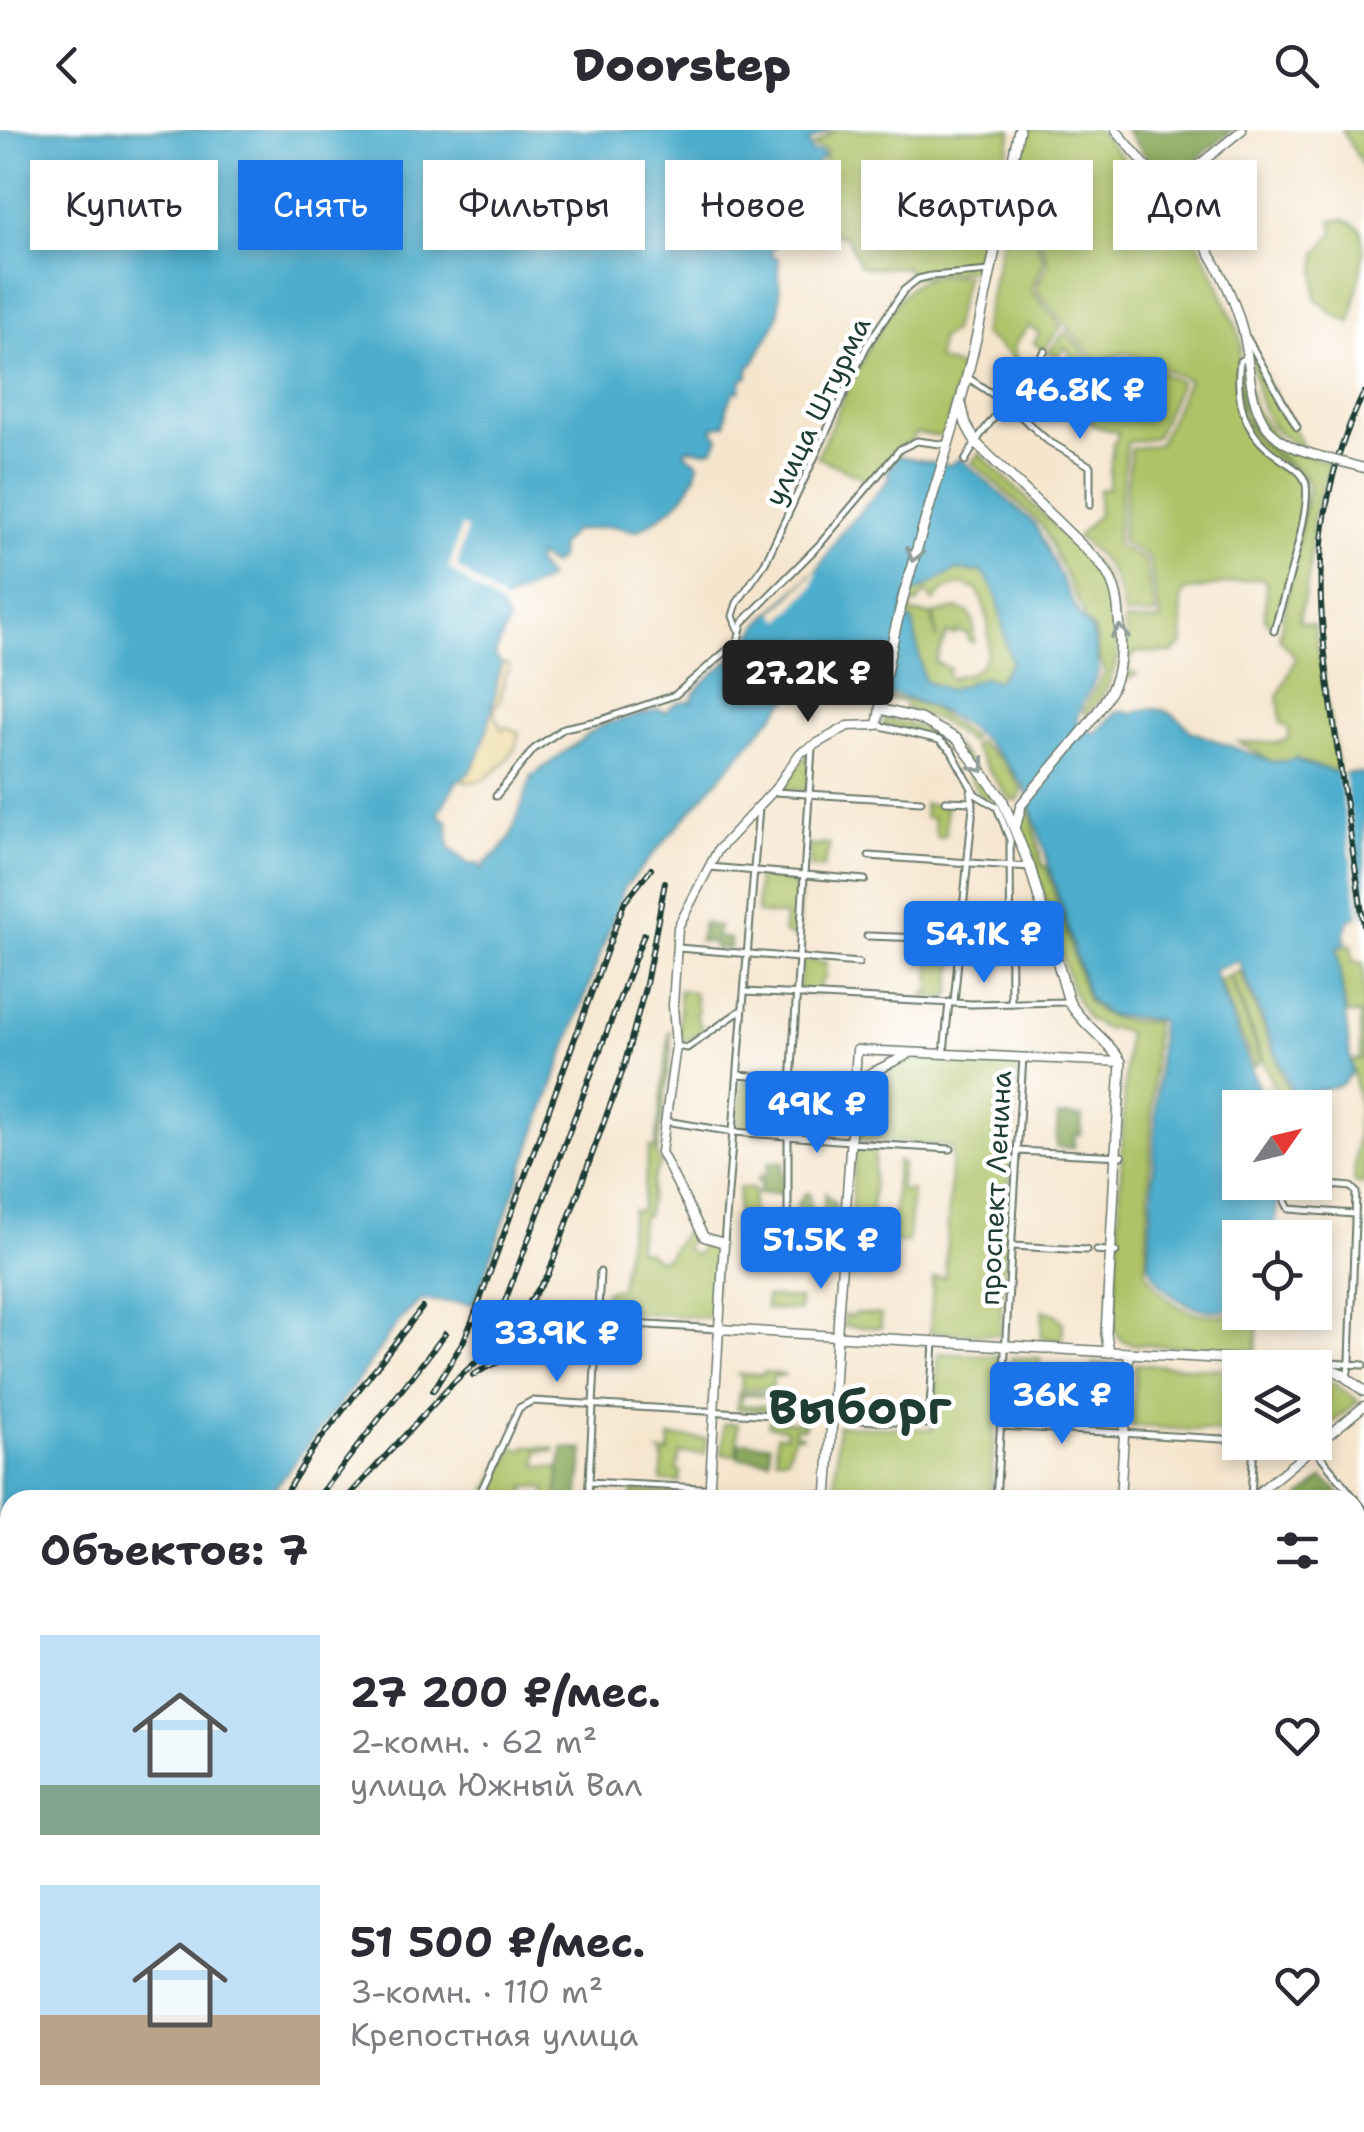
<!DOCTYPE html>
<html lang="ru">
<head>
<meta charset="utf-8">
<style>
  :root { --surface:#fff; --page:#f2f2f3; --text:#2b2b33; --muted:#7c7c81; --accent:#1a73e8 }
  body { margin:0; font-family:"Shantell Sans",sans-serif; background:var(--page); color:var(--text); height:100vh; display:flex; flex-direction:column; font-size:38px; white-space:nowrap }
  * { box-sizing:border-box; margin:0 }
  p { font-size:32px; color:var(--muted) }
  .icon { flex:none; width:55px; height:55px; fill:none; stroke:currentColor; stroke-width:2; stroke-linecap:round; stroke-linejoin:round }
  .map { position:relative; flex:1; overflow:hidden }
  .details { position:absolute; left:0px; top:1360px; width:1365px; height:642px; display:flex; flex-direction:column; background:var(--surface); border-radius:30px 30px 0 0; box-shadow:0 5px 15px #0003 }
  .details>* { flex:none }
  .banner { position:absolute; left:30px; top:30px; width:1305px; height:90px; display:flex; gap:20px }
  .needle { width:65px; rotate:56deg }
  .controls { position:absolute; left:1222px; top:960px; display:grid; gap:20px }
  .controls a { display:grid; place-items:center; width:110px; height:110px; border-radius:0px; background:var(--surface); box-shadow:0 5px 15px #0003; font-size:50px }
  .price { position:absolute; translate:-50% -85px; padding:0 22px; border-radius:10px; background:var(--accent); color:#fff; font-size:32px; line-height:65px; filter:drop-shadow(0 2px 5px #0008) }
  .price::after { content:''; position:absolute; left:50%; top:60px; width:30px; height:22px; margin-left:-15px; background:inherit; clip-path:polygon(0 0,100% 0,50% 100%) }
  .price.active { background:#222; color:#fff }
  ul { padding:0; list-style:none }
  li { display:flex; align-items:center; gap:30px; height:250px; padding:0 40px }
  li span { display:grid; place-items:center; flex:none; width:280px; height:200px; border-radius:0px; color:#555 }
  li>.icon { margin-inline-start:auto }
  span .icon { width:120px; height:120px; fill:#fffc; stroke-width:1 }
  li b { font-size:42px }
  h2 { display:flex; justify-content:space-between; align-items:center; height:120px; padding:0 40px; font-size:42px }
  .tag { padding:0 35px; border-radius:0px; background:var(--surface); box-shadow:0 5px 15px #0003; font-size:35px; line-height:90px }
  .tag.active { background:var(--accent); color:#fff }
  header { display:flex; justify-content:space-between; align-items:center; height:130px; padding:0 40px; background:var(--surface); font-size:45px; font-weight:800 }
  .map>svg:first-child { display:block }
</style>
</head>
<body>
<header><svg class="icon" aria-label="back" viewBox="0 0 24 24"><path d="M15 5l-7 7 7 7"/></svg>Doorstep<svg class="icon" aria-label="search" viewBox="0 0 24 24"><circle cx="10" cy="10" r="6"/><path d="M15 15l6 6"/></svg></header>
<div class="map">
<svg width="1364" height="2002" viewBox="0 0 1364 2002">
  <rect width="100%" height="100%" fill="#fff"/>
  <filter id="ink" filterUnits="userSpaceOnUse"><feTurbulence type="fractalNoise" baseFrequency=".01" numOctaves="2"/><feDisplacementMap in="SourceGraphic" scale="20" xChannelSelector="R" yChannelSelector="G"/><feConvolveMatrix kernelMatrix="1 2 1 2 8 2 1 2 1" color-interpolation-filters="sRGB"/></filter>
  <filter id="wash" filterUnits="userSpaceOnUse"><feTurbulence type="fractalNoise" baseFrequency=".0048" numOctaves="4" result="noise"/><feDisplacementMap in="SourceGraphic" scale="40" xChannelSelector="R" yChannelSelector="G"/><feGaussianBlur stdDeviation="2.25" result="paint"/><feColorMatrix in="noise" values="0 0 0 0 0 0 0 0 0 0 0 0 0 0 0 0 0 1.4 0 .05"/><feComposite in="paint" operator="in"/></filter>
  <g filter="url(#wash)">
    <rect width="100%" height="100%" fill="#f5e5cd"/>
    <g fill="#aec267" stroke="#66804e" stroke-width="2.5" fill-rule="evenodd">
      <polygon points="835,0 1012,0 989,113 981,112 974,139 910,147 906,137 871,138 859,135 847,107 810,98 784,106 788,73 810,62 827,24 826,20 813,16"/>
      <path d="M1025 0H1098L1151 61 1186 90 1210 135 1239 203 1241 215 1236 248 1241 284 1256 310 1302 348C1308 385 1291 460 1272 494L1269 495 1265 489 1266 451 1260 448 1185 461 1181 467 1183 514 1172 523 1137 522 1129 530 1127 540 1137 544 1128 549 1122 547 1127 516 1124 491H1161L1149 427 1121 412 1131 319 1159 314 1188 250 1128 222 1097 232 1036 159 1048 133 1029 73 1009 80 1012 83 1027 78 1044 132 1031 160 1062 196 1043 220 1034 213 1039 203 1029 196 1014 215 1016 230 982 204Z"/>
      <polygon points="1342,0 1364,0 1364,38"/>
      <polygon points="1345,89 1361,99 1364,122 1351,193 1334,185 1315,168 1317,123 1334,103 1331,90"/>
      <path d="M966 145 952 202 940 209 937 230 962 238 945 307 915 303 912 310 897 319 870 351 817 327C834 290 885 167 919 151 933 145 952 146 966 145Z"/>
      <path d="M1066 201 1096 237 1128 227 1180 252 1156 307 1127 313 1116 415 1145 430 1156 485H1124C1119 450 1106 428 1077 407L1098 384 1099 359H1108L1113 313 1116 312 1118 302 1096 297 1040 243 1052 235 1061 241 1072 225 1064 217 1058 225 1048 222Z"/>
      <path d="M1250 222 1304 318C1258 299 1259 265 1250 222Z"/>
      <path d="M1243 238 1254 279 1280 314 1330 334 1314 383 1309 444 1299 491 1314 495 1339 643 1304 632H1273L1239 612 1277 613 1288 609 1289 598 1281 594 1278 567 1296 528 1279 508 1309 358C1305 340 1290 335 1276 324 1250 305 1233 269 1243 238Z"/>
      <path d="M979 323 1095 434C1119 462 1124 517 1110 551 1105 564 1096 574 1087 585L1083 581 1105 542C1104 536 1100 532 1098 526 1094 510 1101 500 1082 490L1084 484 1041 394 972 332Z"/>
      <path d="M956 440 982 442C1006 466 998 501 1012 531L997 551 984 547 948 560 924 551 903 484 905 475 911 477 912 483 932 485 937 509 934 484 957 479 968 482 973 491 974 513 967 509 968 504 957 501 955 505 947 503 935 532 950 539 947 544 952 550 955 546C999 545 993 489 977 460L962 454 942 461 934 472 925 462 917 474 906 471 908 463H915Z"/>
      <polygon points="889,567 928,576 973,608 968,612 940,591 905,578 905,572 889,569"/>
      <path d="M885 588C956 604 953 611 995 667H981L959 627 961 625 942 608 883 595Z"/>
      <polygon points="977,612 1003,631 1023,660 1018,671 1009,669 972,616"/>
      <polygon points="806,625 810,628 807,661 782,659"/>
      <polygon points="924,674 946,675 946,705 937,708 933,688 925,687"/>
      <path d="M1029 674 1042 736H1046L1087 870C1105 893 1128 891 1155 892L1146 1141C1181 1202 1224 1182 1282 1183L1269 1185 1268 1190H1258L1256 1221 1132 1214 1122 1211 1114 1199 1127 903 1109 897 1107 900 1087 888 1073 864 1022 692V683Z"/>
      <polygon points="823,713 830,715 823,738 809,738 810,715 822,716"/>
      <polygon points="757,745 793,753 795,761 800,761 797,808 783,803 785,786 757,783"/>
      <polygon points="933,812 956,813 951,863 946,868 925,867 925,862 931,861 930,825 924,826 927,813"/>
      <polygon points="1351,814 1353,831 1364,833 1364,1054 1356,1054 1354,1049 1359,975 1351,931 1360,929 1360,884 1346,884 1336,816"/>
      <polygon points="801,830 826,832 825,849 821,851 819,864 799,863"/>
      <polygon points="1240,841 1292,970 1282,971 1277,966 1231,845"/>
      <polygon points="1229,846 1261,931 1254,936 1219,850"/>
      <polygon points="679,860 694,862 698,882 695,884 703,900 689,910 680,909"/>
      <path d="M670 900 671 921 657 1022 655 1021 661 1034C648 1049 652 1070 646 1086H642L637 1119 648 1122 657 1130 667 1127 683 1103 691 1104 685 1119 697 1125 702 1114 717 1119 712 1188 610 1181 605 1174 606 1160 620 1158 632 1080 641 1081 649 1017 655 1019Z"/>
      <polygon points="921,927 1017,932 1000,1205 930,1202 933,1148 945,1147 952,1017 874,1010 873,1013 860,1009 863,951"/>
      <polygon points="742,949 787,952 786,970 758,968 756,998 738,997"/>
      <polygon points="793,954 812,955 809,1003 790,1001"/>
      <polygon points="862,1018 875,1019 870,1114 862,1122 856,1119 855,1113 849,1113 855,1021 861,1021"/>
      <polygon points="897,1032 902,1033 900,1060 912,1061 908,1113 892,1112"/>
      <polygon points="739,1058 754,1059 750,1101 735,1098"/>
      <polygon points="766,1167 799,1169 799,1181 766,1179"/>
      <polygon points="1043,1180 1055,1184 1063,1192 1063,1209 1041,1208"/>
      <polygon points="854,1183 881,1185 881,1198 844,1196 844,1185 853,1187"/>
      <polygon points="939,1223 999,1226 990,1370 834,1370 838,1295 933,1299"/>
      <polygon points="1012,1227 1041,1228 1033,1247 1011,1246"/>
      <polygon points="1093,1233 1122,1235 1119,1296 1086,1295 1087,1278 1115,1279 1116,1248 1103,1246 1104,1238 1093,1237"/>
      <polygon points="1136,1234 1240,1240 1240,1303 1132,1296"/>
      <polygon points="764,1242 786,1245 773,1247 772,1258 741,1259 742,1245 736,1244 762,1245"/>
      <polygon points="1330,1251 1359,1271 1327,1297 1328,1252"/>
      <path d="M739 1262 782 1264 783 1281 736 1279ZM742 1265 780 1267 781 1276 741 1275Z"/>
      <polygon points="769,1290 804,1293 804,1298 794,1298 794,1303 803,1306 794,1306 787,1327 776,1327 777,1305 786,1305 785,1298 768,1296"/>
      <polygon points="724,1293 738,1294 737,1325 722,1324"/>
      <polygon points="670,1307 706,1309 705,1324 680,1323 677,1340 681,1342 680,1352 661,1351 663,1325 660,1323 669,1323"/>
      <polygon points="526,1316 554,1318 554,1321 538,1321 537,1336 560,1338 557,1370 545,1370 546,1358 525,1357 524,1370 483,1370 501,1334 506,1336 515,1317 523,1321"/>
      <polygon points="633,1361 698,1365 697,1370 632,1370"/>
      <polygon points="1364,1916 1364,1968 1355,1970 1355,1917"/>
      <polygon points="714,1992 756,1994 759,2002 712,2002"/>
      <polygon points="683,1993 683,2002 608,2002 608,1993"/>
      <polygon points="801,1993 963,1993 969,2002 797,2002 797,1994"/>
      <polygon points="983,1993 1068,1993 1076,2002 979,2002"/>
      <polygon points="1090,1993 1148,1993 1154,2002 1117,2002"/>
    </g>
    <g fill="#8aa85c" stroke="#547248" stroke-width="2.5">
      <polygon points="1125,0 1233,0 1174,47 1161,45"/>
      <polygon points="703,793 719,797 716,807 730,809 730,819 714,818 714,813 699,811"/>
      <polygon points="1058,986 1082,987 1081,1005 1075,1005 1074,1018 1056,1017"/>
      <polygon points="768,1032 783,1032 782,1064 757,1064 762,1053 758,1052 758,1046 767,1045"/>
      <polygon points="805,1063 809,1063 811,1084 808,1090 816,1102 827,1090 823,1084 825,1063 835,1073 836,1096 829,1105 806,1105 797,1094 797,1074"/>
      <polygon points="739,1312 770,1314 769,1330 738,1328"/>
      <polygon points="562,1318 584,1320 578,1370 557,1370"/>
      <polygon points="1323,1348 1339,1362 1335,1370 1327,1363 1318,1370 1304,1370 1301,1367"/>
      <polygon points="408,1993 408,1992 524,1993 515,2002 406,2002"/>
    </g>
    <path fill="#eeda9e" stroke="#868c69" stroke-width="2.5" d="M501 533 509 535V541L505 544 500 571 495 576V586L502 600 506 597 519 602C519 625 483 661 461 650L484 610Z"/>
    <g fill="#4dadcc" stroke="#367580" stroke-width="2.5" fill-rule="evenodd">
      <path d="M0 0H829L808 12 812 22H823V26L816 35 809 60 783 73 782 77 785 79 782 106 770 123 779 129C777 146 782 163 779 180 777 198 761 215 754 233L749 237 748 246 742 249 740 261 734 262 727 277 726 294 712 298 719 308 714 318 706 321 687 318 684 322 699 333C692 366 666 385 637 401L611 396 573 401 560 416 559 429 552 435 537 426 536 433 548 449 505 471 500 477 508 493 496 522 495 526 501 533C495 560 485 644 457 651L438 684 448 692 449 717 468 734H478L483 740 485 733 501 720 511 706 532 646 600 596 658 579 665 582 676 573 688 570 693 572 692 567 702 554 743 518 761 492 818 439 841 403 890 348 887 343 897 326 950 335 960 328 1035 394 1081 489C1099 501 1094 521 1099 539 1095 558 1078 574 1077 591L1092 603 1097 602 1115 583 1126 581 1131 584C1154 573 1176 580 1190 601L1273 632 1293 630 1297 627 1299 632 1339 643H1364V785L1350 789 1344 805 1346 815 1337 817 1352 941 1343 954 1294 967 1239 831 1213 840 1266 977 1240 978V1052L1278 1053 1275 1107 1240 1108V1177C1203 1189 1163 1170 1149 1134L1160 890 1107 885 1089 869 1025 657C987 604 944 574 879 561L874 565 844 559 794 562 624 758 474 1174 421 1170 399 1191 357 1252 265 1370H10V1810L0 1812ZM957 440 982 442C1006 466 998 501 1012 531L997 551 984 547 949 560 924 551 913 492 903 484 908 463H915Z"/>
      <polygon points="10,1812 10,1876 0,1877 0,1825"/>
    </g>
    <g fill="#f5e5cd">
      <polygon points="461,396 467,398 457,437 506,474 503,478 449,439"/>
      <polygon points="818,439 813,457 782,490 774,483"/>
      <polygon points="1338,637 1343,638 1364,790 1360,791"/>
    </g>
  </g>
  <g filter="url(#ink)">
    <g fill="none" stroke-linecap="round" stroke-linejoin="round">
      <g stroke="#6a786a" stroke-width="9">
        <g id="street">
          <polyline points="1247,208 1297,297"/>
          <path d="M1247 228 1240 231C1235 269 1244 304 1277 326 1286 333 1301 340 1305 351 1314 375 1281 473 1274 501"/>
          <polyline points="967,247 1007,274 1048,311 1090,336 1090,375"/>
          <polyline points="965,331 979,307 1045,221"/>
          <polyline points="738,499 733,486 737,473 765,433 866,217 904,160 918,149 931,146 990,141"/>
          <polyline points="877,595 939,610 951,620 975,664 997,677 1010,710 1011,873"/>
          <polyline points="775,662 921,671"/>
          <polyline points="496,666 534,619 564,598 601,590 675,565 738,511 742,493 820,414 900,319 917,311 948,315"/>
          <polyline points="946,671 973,672"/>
          <polyline points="869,726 1030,737"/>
          <polyline points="709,737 865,750"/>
          <polyline points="867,806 1011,811"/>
          <polyline points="678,818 859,833"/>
          <polyline points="745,862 972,874 1069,872"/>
          <polyline points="954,872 973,676 971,662"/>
          <polyline points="676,916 687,918 743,879"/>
          <polyline points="944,923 949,872"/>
          <polyline points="738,945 854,954"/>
          <polyline points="665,991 734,1002 850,1011"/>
          <polyline points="850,1013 951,1019"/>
          <polyline points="1017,1021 1122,1026"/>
          <polyline points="1286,1052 1285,1071 1289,1079 1354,1084"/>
          <polyline points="1299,1052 1351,1057 1356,1062 1350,1230 1347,1247"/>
          <polyline points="788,1104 788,1002 812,618"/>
          <polyline points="724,1113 759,677"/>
          <polyline points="1012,1116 1086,1120"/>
          <polyline points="1096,1120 1116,1122"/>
          <polyline points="596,1192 718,1199"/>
          <polyline points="1001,1296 1240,1310"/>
          <polyline points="1277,1312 1314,1315"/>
          <polyline points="1320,1312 1324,1235 1329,1233 1364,1235"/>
          <polyline points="1311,1314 1364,1380"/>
          <polyline points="589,1352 828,1365"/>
          <polyline points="1251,1368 1254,1312"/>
          <polyline points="477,1370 519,1278 532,1271 929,1294 934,1212"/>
          <polyline points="588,1370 600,1142"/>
          <polyline points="996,1370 1023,927"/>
          <polyline points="1355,1440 1364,1433"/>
          <polyline points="1355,1487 1364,1498"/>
          <polyline points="1355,1675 1364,1673"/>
          <polyline points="1355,1745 1364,1743"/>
          <polyline points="1355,1911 1364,1909"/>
          <polyline points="1355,1976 1364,1975"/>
          <polyline points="288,1992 291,2002"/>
          <polyline points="1081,1992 1109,2002"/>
          <polyline points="576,2002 576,1992"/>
          <polyline points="976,2002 979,1992"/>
        </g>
      </g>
      <g stroke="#6a786a" stroke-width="11">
        <g id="secondary">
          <path d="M1116 0C1167 61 1222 122 1243 201 1251 232 1247 270 1267 297 1280 314 1300 321 1320 326"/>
          <polyline points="1165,62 1242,0"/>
          <polyline points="1349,334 1364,338"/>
          <polyline points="855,951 909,924"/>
          <polyline points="719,1199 837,1206 857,920 1121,932"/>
          <polyline points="709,1370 724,1113 704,1107 661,1022 676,916 673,875 678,797 718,720 776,658 800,623 848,596 877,595 880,579"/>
          <polyline points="1120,1370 1129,1223"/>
          <polyline points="1249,1370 1364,1276"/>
          <polyline points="1151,1992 1157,2002"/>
          <polyline points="1161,1992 1166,2002"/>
          <polyline points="1352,1992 1354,2002"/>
          <polyline points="397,2002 399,1992"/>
        </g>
      </g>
      <g stroke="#6a786a" stroke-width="12">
        <g id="primary">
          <path d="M1019 0C1000 89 985 181 961 269 933 373 895 472 880 579L920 589 957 609 1002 669 1030 737 1069 872C1083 896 1108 909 1121 932L1106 1204 1109 1222"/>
          <path d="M961 274 966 294 977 314 1099 432C1114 449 1118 467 1119 489 1121 510 1122 531 1115 551 1103 585 1045 644 1021 675L1016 695"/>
          <polyline points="827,1370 837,1206 1317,1234 1340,1243 1364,1261"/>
          <polyline points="1355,1570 1364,1561"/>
          <polyline points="1355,1609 1364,1620"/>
          <polyline points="526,2002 534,1992"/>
          <polyline points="535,2002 545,1992"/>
        </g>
      </g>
      <use href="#street" stroke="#fff" stroke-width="5"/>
      <use href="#secondary" stroke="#fff" stroke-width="8"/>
      <use href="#primary" stroke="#fff" stroke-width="9"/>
      <g stroke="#1f3d34" stroke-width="6">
        <g id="rail">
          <path d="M1364 263C1302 387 1319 491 1338 622 1347 680 1355 738 1364 796"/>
          <polyline points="499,1187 644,804"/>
          <path d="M473 1245C510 1223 543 1216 586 1218"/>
          <polyline points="433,1261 463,1212 473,1189 624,773 651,739"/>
          <polyline points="281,1370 313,1319 422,1178"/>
          <polyline points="316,1370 445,1204"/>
          <polyline points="345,1370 455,1251 510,1201 548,1145 623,940 646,854 665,752"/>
          <polyline points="182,1992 184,2002"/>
          <polyline points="199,1992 206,2002"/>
          <polyline points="42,2002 42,1992"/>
        </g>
      </g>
      <use href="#rail" stroke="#fff" stroke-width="2.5" stroke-dasharray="8" stroke-linecap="butt"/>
      <g stroke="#6a786a" stroke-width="11" stroke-linecap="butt">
        <polyline id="secondary-bridge" points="1320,326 1349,334"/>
      </g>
      <use href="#secondary-bridge" stroke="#fff" stroke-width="8"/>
    </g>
    <defs><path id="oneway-chevron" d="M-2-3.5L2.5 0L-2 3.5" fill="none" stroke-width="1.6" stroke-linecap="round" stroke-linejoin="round" transform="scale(2.5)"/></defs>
    <g stroke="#8f9e9a">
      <use href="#oneway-chevron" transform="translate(914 425) rotate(106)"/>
      <use href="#oneway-chevron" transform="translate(1120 502) rotate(-93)"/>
      <use href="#oneway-chevron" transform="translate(979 636) rotate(54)"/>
    </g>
  </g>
  <g text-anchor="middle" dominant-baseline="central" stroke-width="9" stroke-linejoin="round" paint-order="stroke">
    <g font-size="28" fill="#1f3d34" stroke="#fff">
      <text transform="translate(817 281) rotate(-64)">улица Штурма</text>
      <text transform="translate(995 1058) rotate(-87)">проспект Ленина</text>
    </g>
    <g font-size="48" font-weight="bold" fill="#1f3d34" stroke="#fff">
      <text x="860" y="1277">Выборг</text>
    </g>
  </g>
</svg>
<div class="controls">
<a><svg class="needle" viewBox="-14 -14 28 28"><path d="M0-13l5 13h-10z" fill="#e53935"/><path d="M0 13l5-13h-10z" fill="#7c7c81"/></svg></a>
<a><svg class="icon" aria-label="locate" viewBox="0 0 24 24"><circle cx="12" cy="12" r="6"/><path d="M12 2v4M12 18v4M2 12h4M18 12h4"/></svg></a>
<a><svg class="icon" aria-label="layers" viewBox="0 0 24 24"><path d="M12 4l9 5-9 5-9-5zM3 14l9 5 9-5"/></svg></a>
</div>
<b class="price" style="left:1080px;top:312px">46.8K ₽</b>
<b class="price active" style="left:808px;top:595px">27.2K ₽</b>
<b class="price" style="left:984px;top:856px">54.1K ₽</b>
<b class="price" style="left:817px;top:1026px">49K ₽</b>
<b class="price" style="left:821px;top:1162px">51.5K ₽</b>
<b class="price" style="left:557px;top:1255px">33.9K ₽</b>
<b class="price" style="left:1062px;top:1317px">36K ₽</b>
<div class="banner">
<a class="tag">Купить</a>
<a class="tag active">Снять</a>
<a class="tag">Фильтры</a>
<a class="tag">Новое</a>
<a class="tag">Квартира</a>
<a class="tag">Дом</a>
</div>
<section class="details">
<h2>Объектов: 7<svg class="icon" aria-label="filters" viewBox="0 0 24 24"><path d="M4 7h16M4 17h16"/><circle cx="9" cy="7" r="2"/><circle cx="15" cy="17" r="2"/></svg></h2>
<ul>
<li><span style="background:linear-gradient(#bfe0f5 75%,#7fa58c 0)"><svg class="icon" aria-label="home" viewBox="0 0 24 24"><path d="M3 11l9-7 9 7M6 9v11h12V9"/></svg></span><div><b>27 200 ₽/мес.</b><p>2-комн. · 62 m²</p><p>улица Южный Вал</p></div><svg class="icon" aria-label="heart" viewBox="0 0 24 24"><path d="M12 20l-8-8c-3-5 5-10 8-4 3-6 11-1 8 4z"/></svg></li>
<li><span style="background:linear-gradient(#bfe0f5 65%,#b9a48a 0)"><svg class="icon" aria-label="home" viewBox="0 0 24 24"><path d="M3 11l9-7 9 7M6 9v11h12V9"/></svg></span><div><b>51 500 ₽/мес.</b><p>3-комн. · 110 m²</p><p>Крепостная улица</p></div><svg class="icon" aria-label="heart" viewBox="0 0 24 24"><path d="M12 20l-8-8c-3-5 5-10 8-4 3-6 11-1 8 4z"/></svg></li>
</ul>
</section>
</div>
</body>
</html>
